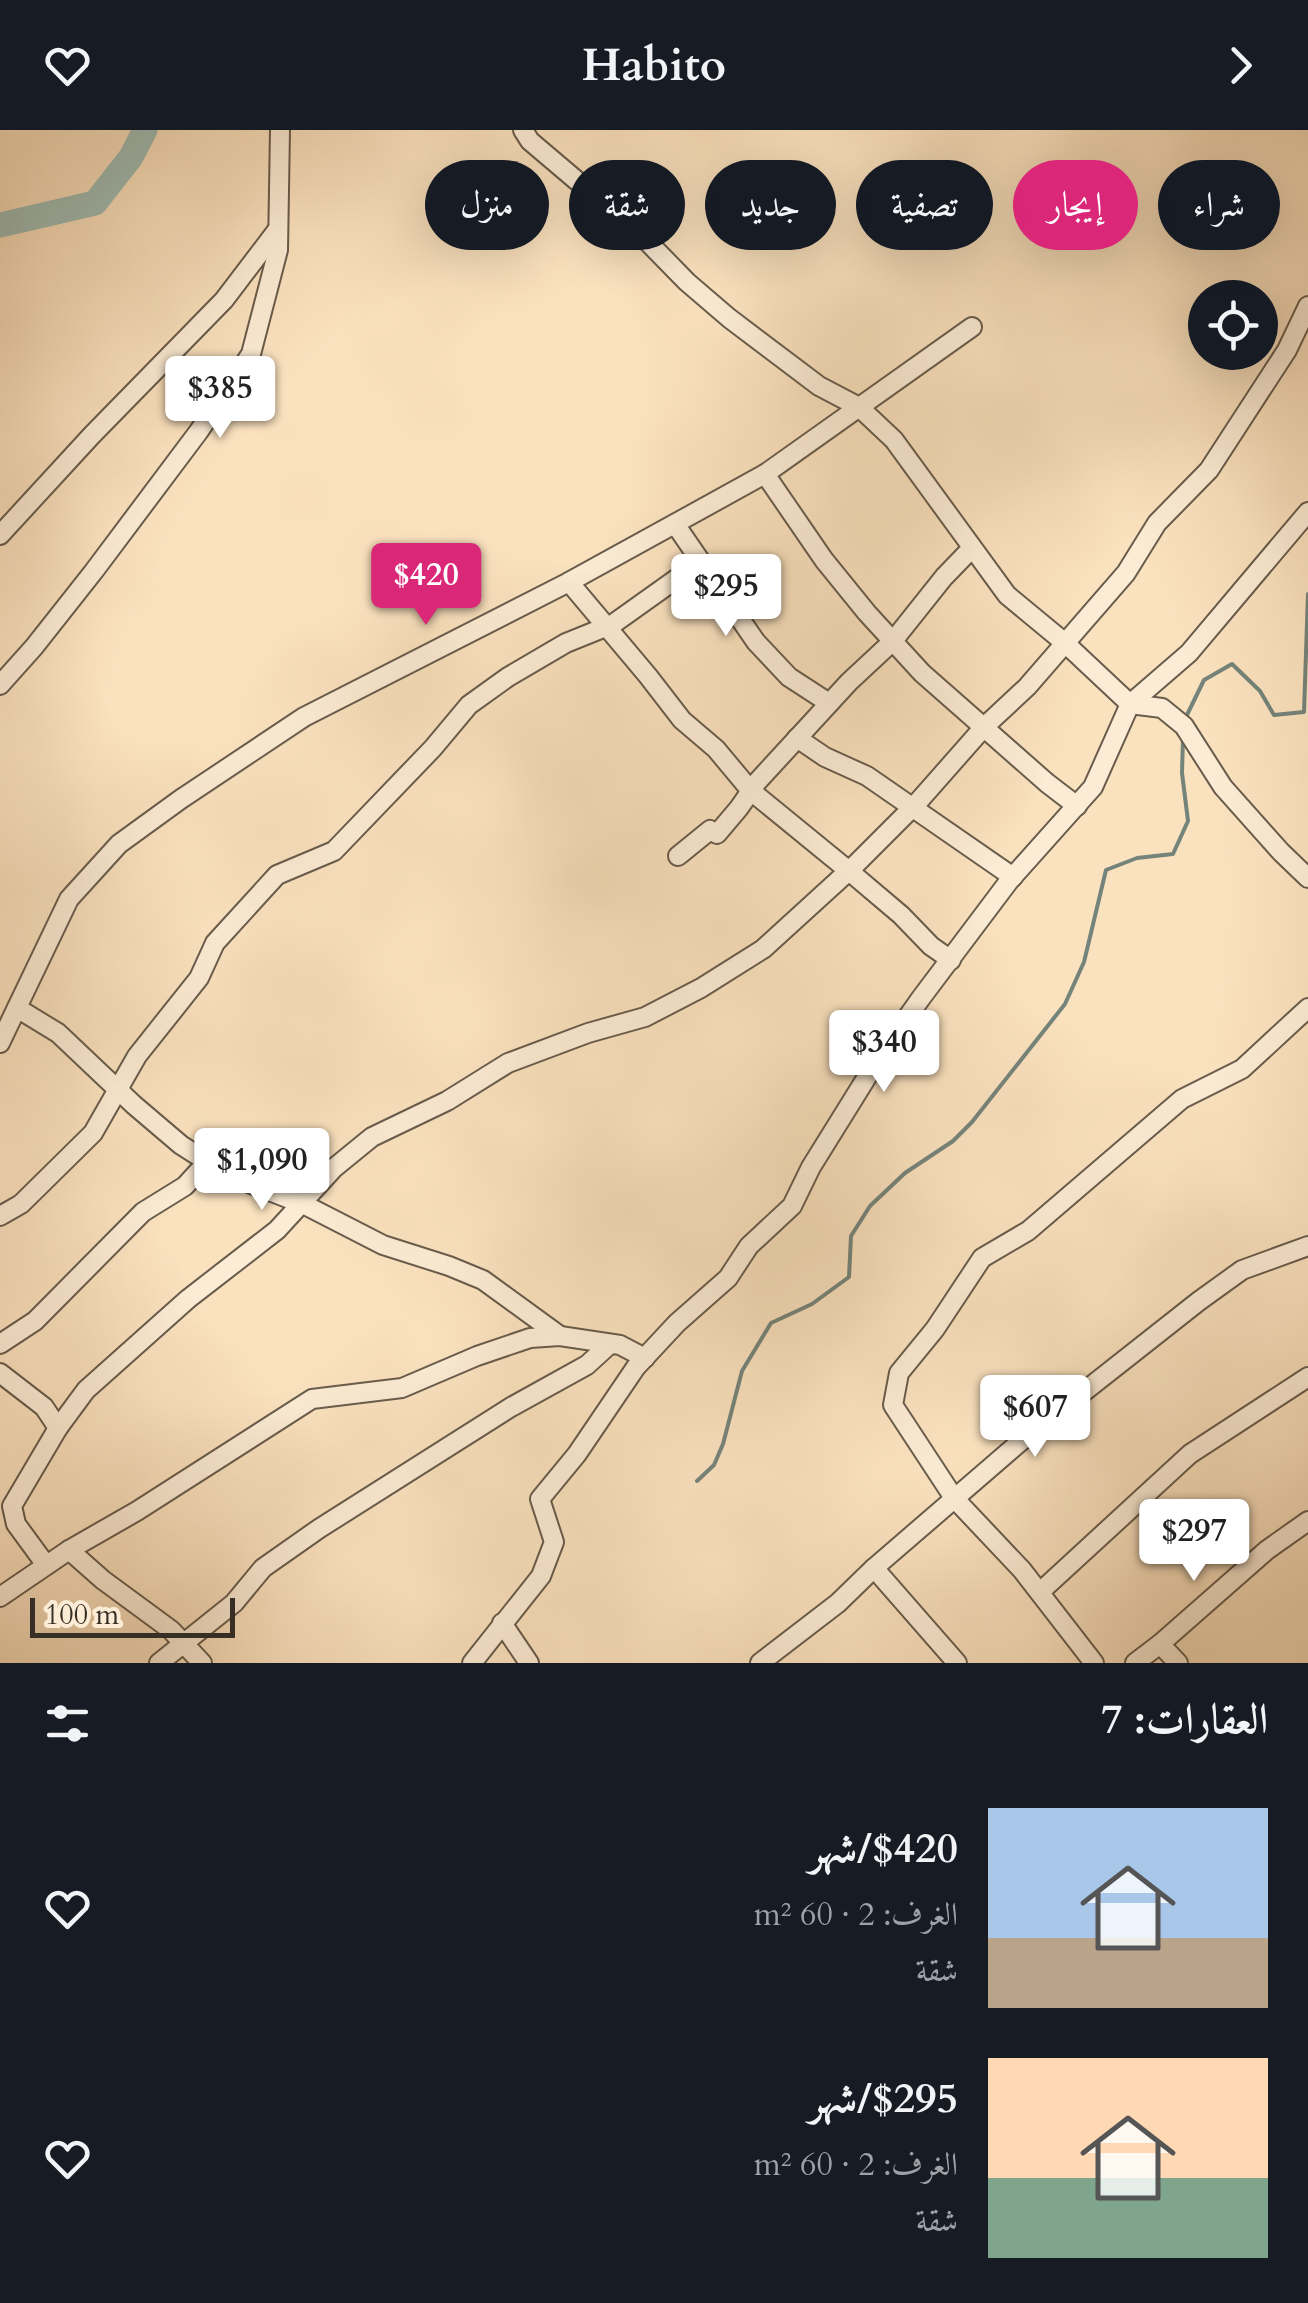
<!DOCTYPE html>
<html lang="ar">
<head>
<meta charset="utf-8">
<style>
  :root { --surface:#171b24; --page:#20242c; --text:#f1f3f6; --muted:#9ea1a6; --accent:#db2777 }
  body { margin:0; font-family:Cardo,Amiri,serif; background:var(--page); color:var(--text); direction:rtl; height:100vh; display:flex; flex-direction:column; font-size:38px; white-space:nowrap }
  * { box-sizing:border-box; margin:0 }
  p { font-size:32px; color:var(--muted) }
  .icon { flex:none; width:55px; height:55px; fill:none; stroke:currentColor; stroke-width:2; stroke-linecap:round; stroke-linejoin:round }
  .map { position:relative; height:1533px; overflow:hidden; direction:ltr }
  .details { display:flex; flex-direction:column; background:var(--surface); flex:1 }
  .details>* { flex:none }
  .guide { position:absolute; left:30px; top:30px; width:1250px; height:90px; direction:rtl; display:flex; gap:20px }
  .controls { position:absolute; left:1188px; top:150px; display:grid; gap:20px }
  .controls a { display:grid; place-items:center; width:90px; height:90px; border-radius:50%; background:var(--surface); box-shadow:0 10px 40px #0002; font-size:50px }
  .scale { position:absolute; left:30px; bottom:25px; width:205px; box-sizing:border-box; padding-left:10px; border:5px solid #372f25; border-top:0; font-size:28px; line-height:35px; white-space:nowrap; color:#372f25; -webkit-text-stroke:8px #fcecd5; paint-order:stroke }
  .price { position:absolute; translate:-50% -85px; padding:0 22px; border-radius:10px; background:#fff; color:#222; font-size:32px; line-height:65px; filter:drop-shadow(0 2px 5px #0008) }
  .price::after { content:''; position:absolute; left:50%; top:60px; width:30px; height:22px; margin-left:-15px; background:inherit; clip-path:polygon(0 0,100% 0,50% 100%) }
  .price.active { background:var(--accent); color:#fff }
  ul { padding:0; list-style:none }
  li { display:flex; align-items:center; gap:30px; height:250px; padding:0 40px }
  li span { display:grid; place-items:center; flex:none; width:280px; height:200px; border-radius:0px; color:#555 }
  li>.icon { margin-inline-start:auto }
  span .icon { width:120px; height:120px; fill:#fffc; stroke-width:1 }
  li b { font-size:42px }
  h2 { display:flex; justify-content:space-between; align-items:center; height:120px; padding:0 40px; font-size:42px }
  .pill { padding:0 35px; border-radius:45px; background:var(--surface); box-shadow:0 10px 40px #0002; font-size:35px; line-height:90px }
  .pill.active { background:var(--accent); color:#fff }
  header { display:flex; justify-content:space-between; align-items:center; height:130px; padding:0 40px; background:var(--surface); font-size:45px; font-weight:800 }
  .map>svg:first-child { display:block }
</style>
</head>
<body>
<header><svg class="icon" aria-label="forward" viewBox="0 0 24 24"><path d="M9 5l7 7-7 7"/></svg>Habito<svg class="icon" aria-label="heart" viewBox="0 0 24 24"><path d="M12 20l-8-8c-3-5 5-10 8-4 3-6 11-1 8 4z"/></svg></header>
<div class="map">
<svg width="1308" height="1533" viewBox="0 0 1308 1533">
  <rect width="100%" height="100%" fill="#fbe2bf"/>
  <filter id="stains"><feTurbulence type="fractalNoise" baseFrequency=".002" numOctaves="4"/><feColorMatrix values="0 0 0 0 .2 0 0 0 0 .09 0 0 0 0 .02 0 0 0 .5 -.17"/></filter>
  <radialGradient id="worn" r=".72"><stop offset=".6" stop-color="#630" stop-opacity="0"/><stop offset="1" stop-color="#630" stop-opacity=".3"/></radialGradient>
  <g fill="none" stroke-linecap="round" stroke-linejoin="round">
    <g stroke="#75847b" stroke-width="4">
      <polyline points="1185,589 1204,550 1232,534 1260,561 1274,585 1304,582 1308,464"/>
      <polyline points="697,1351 714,1335 723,1314 742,1241 771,1193 812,1174 849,1147 851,1106 870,1076 905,1043 953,1011 972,992 1065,874 1084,832 1106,740 1137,728 1173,724 1188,691 1182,643 1183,608"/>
    </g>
    <polyline stroke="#9fbdb5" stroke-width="25" points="0,95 95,73 131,27 145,0"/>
    <g stroke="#685c4c" stroke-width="22">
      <g id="minor">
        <polyline points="523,0 530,11 642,106 687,152 729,188 819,256 859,277 894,310 1007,465 1065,513 1130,574 1162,578 1184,596 1223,657 1281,722 1308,748"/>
        <polyline points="765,344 824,430 867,483 922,543 1047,653 1077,676"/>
        <polyline points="675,394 756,512 789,547 829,573"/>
        <polyline points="0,405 92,305 224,170 278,99"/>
        <polyline points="569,452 648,546 682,590 716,619 751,661 849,741 901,785 931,816 951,830"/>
        <polyline points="0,555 34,517 94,441 199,301 251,224 278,120 280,0"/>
        <polyline points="797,608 825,627 867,646 1013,747"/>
        <polyline points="678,726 710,700 717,704 739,678 757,652 849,552 893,511 944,447 972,418"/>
        <polyline points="17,878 58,903 134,975 181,1015 228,1045 303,1074 383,1115 449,1136 483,1150 560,1206"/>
        <polyline points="0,913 69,769 119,714 181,669 304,587 569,452 765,344 972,197"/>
        <polyline points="0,1086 21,1074 93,1003 137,926 199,848 215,813 277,745 334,721 433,618 469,575 508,547 566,513 613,494 700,432"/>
        <polyline points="0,1214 35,1191 143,1082 185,1056 207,1032"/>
        <polyline points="0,1243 44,1277 58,1298"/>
        <polyline points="69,1420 103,1450 171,1500 202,1533"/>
        <polyline points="46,1435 16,1394 12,1376 58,1298 86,1260 188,1169 277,1100 334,1038 372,1007 447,971 508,933 588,903 645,887 701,858 763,819 853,737 917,673 984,597 1027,557 1126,443 1157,393 1209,340 1287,220 1308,176"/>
        <polyline points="874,1438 957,1533"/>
        <polyline points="1040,1462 1190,1324 1308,1247"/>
        <polyline points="0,1467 69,1420 137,1381 312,1269 402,1258 477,1226 530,1208 560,1206 620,1215 645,1228"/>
        <polyline points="502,1493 529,1533"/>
        <polyline points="159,1533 234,1473 263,1438 320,1398 511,1277 587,1235 610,1214"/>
        <polyline points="472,1533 541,1446 554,1412 540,1369 577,1324 636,1237 677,1193 728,1148 749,1116 792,1076 811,1037 880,926 921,868 1009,751 1093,657 1130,574 1189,523 1308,382"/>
        <polyline points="760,1533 838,1473 874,1438 1020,1312 1199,1171 1242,1140 1308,1116"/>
        <polyline points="1094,1533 1022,1440 954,1368 893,1275 899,1243 935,1199 982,1128 1028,1101 1182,969 1242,939 1308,878"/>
        <polyline points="1135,1533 1160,1514"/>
        <polyline points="1178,1533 1160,1514 1267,1420 1308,1391"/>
      </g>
    </g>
    <use href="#minor" stroke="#fcecd5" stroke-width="18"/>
  </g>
  <rect width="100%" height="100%" filter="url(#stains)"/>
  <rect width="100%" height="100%" fill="url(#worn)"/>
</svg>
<div class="controls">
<a><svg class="icon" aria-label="locate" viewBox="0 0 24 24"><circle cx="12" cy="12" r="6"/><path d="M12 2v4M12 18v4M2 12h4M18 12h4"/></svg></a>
</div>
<div class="scale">100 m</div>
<b class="price" style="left:220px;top:311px">$385</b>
<b class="price active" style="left:426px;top:498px">$420</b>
<b class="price" style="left:726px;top:509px">$295</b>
<b class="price" style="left:884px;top:965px">$340</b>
<b class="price" style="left:262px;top:1083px">$1,090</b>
<b class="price" style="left:1035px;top:1330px">$607</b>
<b class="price" style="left:1194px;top:1454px">$297</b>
<div class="guide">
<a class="pill">شراء</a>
<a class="pill active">إيجار</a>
<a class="pill">تصفية</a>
<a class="pill">جديد</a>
<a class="pill">شقة</a>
<a class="pill">منزل</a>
</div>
</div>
<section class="details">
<h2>العقارات: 7<svg class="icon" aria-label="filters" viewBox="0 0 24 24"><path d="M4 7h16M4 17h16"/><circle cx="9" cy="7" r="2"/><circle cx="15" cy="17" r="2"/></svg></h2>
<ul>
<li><span style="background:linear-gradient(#a9c7e8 65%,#b9a48a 0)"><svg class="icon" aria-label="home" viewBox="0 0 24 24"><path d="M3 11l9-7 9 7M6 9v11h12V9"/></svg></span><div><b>$420/شهر</b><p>الغرف: 2 · 60 m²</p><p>شقة</p></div><svg class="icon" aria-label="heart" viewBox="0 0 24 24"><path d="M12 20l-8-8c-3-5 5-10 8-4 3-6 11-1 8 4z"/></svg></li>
<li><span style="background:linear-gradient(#ffd9b3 60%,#7fa58c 0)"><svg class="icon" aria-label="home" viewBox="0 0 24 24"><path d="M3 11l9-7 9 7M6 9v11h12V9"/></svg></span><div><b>$295/شهر</b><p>الغرف: 2 · 60 m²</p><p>شقة</p></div><svg class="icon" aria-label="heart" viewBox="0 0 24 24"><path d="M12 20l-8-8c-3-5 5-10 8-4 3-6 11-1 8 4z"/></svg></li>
</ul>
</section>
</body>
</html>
